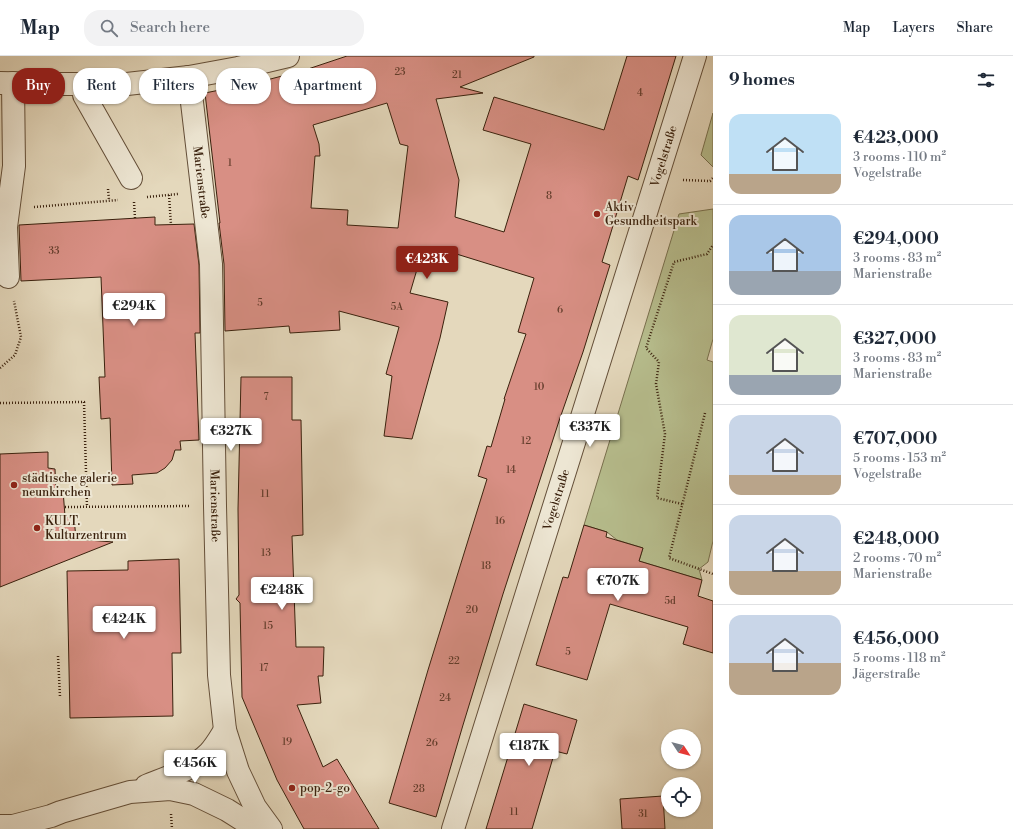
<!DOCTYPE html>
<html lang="en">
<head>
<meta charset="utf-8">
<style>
  :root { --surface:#fff; --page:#f2f2f3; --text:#1f2937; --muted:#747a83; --line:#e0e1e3; --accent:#8f2418 }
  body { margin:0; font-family:"Libre Bodoni",serif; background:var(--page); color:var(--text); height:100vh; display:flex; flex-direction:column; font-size:15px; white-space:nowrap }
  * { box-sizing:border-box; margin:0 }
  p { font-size:13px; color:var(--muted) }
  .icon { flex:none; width:22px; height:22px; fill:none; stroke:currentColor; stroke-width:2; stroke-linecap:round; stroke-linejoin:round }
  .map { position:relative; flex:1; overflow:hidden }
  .side { display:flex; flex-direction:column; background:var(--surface); width:300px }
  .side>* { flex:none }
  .top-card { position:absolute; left:12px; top:12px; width:380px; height:36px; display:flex; gap:8px }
  .needle { width:26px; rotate:126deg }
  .buttons { position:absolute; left:661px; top:673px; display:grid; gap:8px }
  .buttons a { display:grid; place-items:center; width:40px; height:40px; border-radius:50%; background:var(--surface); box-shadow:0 1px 3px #0004; font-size:20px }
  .price { position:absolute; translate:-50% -34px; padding:0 9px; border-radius:4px; background:#fff; color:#222; font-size:13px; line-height:26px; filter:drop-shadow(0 1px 2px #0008) }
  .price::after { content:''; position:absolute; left:50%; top:24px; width:12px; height:9px; margin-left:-6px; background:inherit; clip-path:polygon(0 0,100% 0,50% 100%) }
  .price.current { background:var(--accent); color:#fff }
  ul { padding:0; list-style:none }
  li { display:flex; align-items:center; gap:12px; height:100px; padding:0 16px }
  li+li { border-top:1px solid var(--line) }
  li span { display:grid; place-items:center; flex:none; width:112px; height:80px; border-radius:12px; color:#555 }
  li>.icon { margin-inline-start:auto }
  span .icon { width:48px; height:48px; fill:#fffc; stroke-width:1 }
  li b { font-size:17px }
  h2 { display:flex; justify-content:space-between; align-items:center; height:48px; padding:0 16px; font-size:17px }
  .chip { padding:0 14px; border-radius:16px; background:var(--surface); box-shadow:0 1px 3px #0004; font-size:14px; line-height:36px }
  .chip.current { background:var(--accent); color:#fff }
  header { display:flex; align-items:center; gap:24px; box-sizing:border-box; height:56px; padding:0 20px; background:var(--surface); border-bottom:1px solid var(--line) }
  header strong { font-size:19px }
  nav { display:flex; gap:22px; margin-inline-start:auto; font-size:14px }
  .search { width:280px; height:36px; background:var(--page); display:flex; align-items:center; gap:10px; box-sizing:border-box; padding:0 14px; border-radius:16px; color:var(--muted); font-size:15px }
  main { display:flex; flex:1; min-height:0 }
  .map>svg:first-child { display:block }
</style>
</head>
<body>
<header>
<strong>Map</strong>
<div class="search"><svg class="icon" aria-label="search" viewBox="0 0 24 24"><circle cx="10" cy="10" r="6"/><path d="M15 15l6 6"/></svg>Search here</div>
<nav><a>Map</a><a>Layers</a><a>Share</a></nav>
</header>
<main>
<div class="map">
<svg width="713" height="773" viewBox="0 0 713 773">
  <rect width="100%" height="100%" fill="#e4d8bc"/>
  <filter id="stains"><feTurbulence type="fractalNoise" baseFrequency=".005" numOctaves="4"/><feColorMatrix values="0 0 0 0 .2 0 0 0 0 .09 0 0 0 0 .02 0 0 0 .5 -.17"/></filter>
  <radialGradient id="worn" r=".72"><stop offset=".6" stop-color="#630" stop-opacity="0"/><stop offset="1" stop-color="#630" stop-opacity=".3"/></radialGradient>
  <g fill="#b7be8e" stroke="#78704e">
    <polygon points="713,57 713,111 701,99"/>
    <polygon points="713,153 713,283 707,304 713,306 713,485 708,506 699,513 702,524 639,505 643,492 617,484 607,476 584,469 679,158"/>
  </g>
  <g fill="#d88f84" stroke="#3a210d" fill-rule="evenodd">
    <path d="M347 0H534V1L460 31 483 37 436 43 459 124 455 161 504 176 531 88 483 74 494 41 604 74 627 0H676L638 124 628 120 602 206 610 209 583 296 559 365 503 538 463 669 436 761 389 747 428 614 487 423 478 420 487 390 491 391 505 343H504L526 278 518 276 534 222 450 196 423 193 410 237 448 246 440 282 412 383 384 380 392 320 386 318 399 271 339 255 340 274 290 277 289 270 225 275 224 208 219 167H220L205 37 259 26 305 14ZM387 47 400 88 408 90 398 172 347 169 348 154 311 152 315 100H320L319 88 313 69Z"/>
    <polygon points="155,161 155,169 194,168 199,209 200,277 195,277 199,384 180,385 181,394 175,394 172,404 165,412 157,417 132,419 133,428 112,429 110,362 101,363 99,321 105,321 101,221 21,225 19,169"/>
    <polygon points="241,321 292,321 292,364 301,364 303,479 292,480 296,591 324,591 323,620 318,620 321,647 297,649 323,711 337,703 379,773 304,773 277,724 242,641 240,547 236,543 239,539 238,453"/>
    <polygon points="48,396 48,412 55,413 56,435 63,434 65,460 74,461 76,483 113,486 0,531 0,398"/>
    <polygon points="584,469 607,476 606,481 643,492 639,505 702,524 698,540 713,545 713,597 683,588 688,571 610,548 587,624 536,609 563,521 568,522"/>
    <polygon points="179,503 181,597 172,597 173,660 70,662 67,515 128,514 128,505"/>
    <polygon points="524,648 577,664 567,698 555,695 532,773 486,773"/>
    <polygon points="663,740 665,773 622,773 620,743"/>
  </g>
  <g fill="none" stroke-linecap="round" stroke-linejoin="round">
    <g stroke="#644f39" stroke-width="24">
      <g id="minor">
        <path id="s1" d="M189 21 211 208 215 450 219 619 225 674 238 715 255 751 271 773"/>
        <polyline points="0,27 49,28 127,28 189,21 238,12 288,0"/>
        <polyline points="84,39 131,122"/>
        <polyline points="8,221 6,171 14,110 13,27"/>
        <path d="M146 730C168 721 192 714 209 697 215 691 220 682 225 674"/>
        <polyline points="0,770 13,770 51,760 61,756 130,736 170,733 194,738 227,754 257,773"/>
        <path id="s2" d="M453 773 695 0"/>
      </g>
    </g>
    <g stroke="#3a210d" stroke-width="2.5" stroke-dasharray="1 2" stroke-linecap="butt">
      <polyline points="683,124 710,125 713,122"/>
      <polyline points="108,133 109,144"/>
      <polyline points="169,139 171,169"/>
      <polyline points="147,141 178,138"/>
      <polyline points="134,146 135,162"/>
      <polyline points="34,151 118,144"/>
      <polyline points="0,312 15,299 21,281 14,245"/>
      <polyline points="0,347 84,346 87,451"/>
      <polyline points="705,357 669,502 713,518"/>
      <polyline points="682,448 657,442 665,378 656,328 659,306 646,292 674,206 707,198 713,189"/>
      <polyline points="65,451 190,450"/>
      <polyline points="58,600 60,641"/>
      <polyline points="171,758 172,773"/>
    </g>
    <use href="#minor" stroke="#ede6d3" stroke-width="22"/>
  </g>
  <g fill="#8f2418" stroke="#ede6d3" stroke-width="1.5">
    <circle cx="597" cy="158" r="4"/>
    <circle cx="14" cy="429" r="4"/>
    <circle cx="37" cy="472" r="4"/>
    <circle cx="292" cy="732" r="4"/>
  </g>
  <g text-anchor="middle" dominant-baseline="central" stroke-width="4" stroke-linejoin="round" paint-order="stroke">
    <g font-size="10" fill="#623c2b">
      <text x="400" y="16">23</text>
      <text x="457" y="19">21</text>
      <text x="640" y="37">4</text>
      <text x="230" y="107">1</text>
      <text x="549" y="140">8</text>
      <text x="54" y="195">33</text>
      <text x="260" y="247">5</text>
      <text x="397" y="251">5A</text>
      <text x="560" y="254">6</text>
      <text x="539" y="331">10</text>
      <text x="266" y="341">7</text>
      <text x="526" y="385">12</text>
      <text x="511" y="414">14</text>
      <text x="265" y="438">11</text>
      <text x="500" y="465">16</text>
      <text x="266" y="497">13</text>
      <text x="486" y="510">18</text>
      <text x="670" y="545">5d</text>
      <text x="472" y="554">20</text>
      <text x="268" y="570">15</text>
      <text x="568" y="596">5</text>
      <text x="454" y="605">22</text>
      <text x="264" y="612">17</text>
      <text x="445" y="642">24</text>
      <text x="287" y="686">19</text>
      <text x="432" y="687">26</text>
      <text x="419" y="733">28</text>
      <text x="514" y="756">11</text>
      <text x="643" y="758">31</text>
    </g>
    <g font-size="12" fill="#3a210d" stroke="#ede6d3">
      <text stroke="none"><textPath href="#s2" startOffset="705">Vogelstraße</textPath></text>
      <text stroke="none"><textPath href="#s1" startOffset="106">Marienstraße</textPath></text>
      <text stroke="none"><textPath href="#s2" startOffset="345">Vogelstraße</textPath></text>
      <text stroke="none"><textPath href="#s1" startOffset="430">Marienstraße</textPath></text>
    </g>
    <g font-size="12" fill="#3a210d" stroke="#ede6d3" text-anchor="start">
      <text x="605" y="151">Aktiv<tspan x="605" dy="14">Gesundheitspark</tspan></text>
      <text x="22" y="422">städtische galerie<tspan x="22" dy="14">neunkirchen</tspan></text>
      <text x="45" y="465">KULT.<tspan x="45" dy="14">Kulturzentrum</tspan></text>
      <text x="300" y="732">pop-2-go</text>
    </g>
  </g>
  <rect width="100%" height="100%" filter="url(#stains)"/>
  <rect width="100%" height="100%" fill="url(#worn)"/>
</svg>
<div class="buttons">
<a><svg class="needle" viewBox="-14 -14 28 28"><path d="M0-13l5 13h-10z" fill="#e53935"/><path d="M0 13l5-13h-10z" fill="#747a83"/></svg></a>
<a><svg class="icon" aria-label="locate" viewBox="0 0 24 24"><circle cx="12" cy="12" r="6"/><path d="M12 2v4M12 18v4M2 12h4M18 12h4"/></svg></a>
</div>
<b class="price current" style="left:427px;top:224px">€423K</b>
<b class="price" style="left:134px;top:271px">€294K</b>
<b class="price" style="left:590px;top:392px">€337K</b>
<b class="price" style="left:231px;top:396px">€327K</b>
<b class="price" style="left:618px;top:546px">€707K</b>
<b class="price" style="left:282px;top:555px">€248K</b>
<b class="price" style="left:124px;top:584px">€424K</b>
<b class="price" style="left:529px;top:711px">€187K</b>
<b class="price" style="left:195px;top:728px">€456K</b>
<div class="top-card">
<a class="chip current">Buy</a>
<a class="chip">Rent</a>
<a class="chip">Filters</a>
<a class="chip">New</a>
<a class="chip">Apartment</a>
</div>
</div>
<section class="side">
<h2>9 homes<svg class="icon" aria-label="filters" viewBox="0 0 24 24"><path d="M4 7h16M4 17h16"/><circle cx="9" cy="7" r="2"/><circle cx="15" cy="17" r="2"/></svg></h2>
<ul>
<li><span style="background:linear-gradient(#bfe0f5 75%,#b9a48a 0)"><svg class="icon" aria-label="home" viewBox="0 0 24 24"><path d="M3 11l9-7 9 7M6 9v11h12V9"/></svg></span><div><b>€423,000</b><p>3 rooms · 110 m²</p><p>Vogelstraße</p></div></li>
<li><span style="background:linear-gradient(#a9c7e8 70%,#9aa5b1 0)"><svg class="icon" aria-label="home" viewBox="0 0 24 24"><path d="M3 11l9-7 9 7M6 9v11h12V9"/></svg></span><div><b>€294,000</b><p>3 rooms · 83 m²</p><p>Marienstraße</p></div></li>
<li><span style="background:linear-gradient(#dfe7d0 75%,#9aa5b1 0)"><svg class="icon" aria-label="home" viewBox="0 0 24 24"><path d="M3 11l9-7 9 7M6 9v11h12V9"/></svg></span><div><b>€327,000</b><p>3 rooms · 83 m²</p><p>Marienstraße</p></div></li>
<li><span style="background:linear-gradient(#c9d6e8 75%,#b9a48a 0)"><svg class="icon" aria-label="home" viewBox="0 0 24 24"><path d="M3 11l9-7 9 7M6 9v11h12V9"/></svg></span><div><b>€707,000</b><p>5 rooms · 153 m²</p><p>Vogelstraße</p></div></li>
<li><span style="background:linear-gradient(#c9d6e8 70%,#b9a48a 0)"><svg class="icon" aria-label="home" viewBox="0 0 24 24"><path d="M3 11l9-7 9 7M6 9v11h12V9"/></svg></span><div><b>€248,000</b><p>2 rooms · 70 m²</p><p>Marienstraße</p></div></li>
<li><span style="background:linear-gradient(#c9d6e8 60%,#b9a48a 0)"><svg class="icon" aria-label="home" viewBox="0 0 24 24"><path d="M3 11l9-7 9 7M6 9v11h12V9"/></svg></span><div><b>€456,000</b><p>5 rooms · 118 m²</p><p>Jägerstraße</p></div></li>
</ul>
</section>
</main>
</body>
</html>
